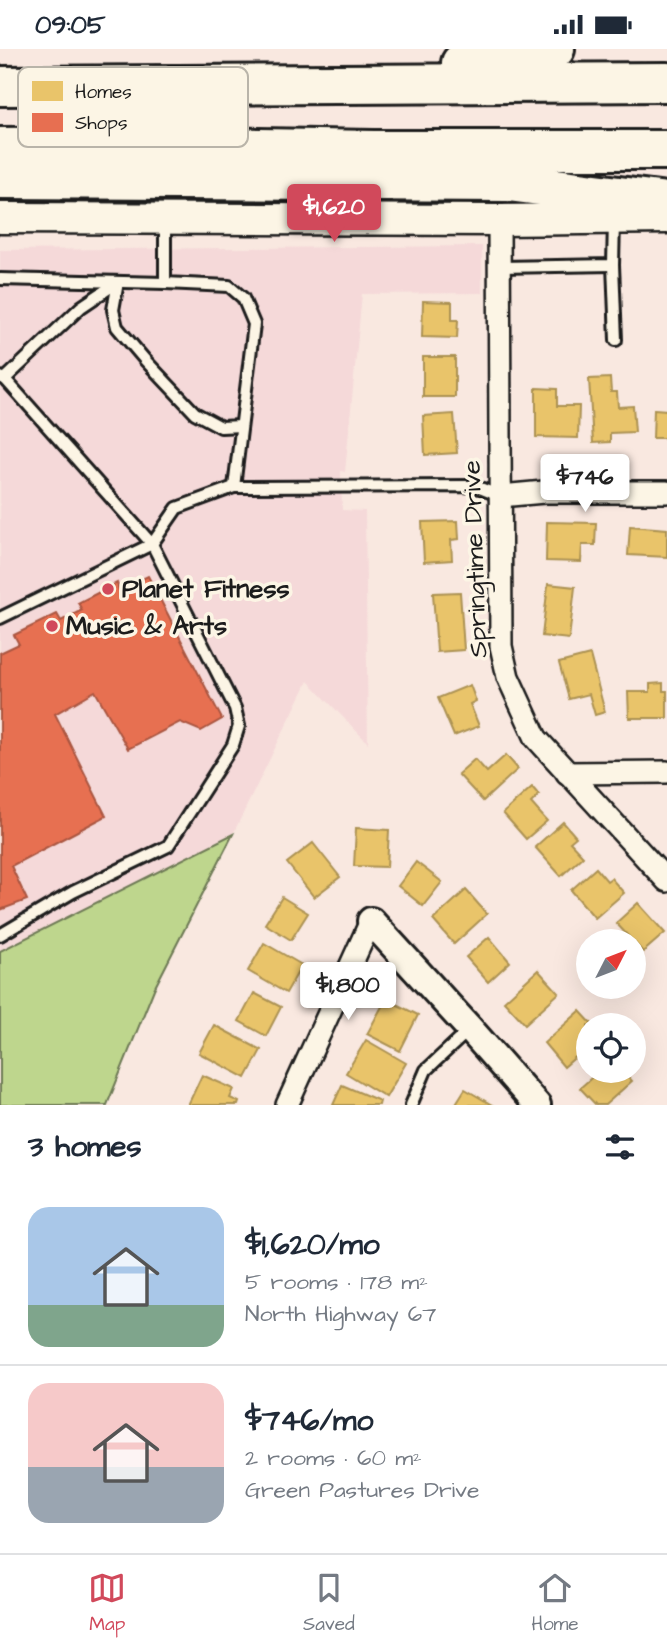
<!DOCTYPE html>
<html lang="en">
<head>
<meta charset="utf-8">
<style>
  :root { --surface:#fff; --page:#f2f2f3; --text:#1f2937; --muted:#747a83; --line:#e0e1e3; --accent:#d1495b }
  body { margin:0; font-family:"Architects Daughter",sans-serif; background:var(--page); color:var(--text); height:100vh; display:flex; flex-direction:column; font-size:26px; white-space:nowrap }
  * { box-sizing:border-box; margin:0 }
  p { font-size:23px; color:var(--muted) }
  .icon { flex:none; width:38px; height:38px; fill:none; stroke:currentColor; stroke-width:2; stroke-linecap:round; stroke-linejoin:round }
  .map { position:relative; height:1056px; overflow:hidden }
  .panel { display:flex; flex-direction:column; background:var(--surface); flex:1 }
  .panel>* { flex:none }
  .needle { width:46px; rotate:48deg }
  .tools { position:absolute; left:576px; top:880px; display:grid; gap:14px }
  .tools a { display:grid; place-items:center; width:70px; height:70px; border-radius:50%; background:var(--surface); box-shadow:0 7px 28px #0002; font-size:35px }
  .price { position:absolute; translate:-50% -60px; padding:0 16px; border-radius:7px; background:#fff; color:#222; font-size:23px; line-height:46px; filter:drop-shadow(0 2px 4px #0008) }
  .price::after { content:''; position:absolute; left:50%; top:42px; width:21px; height:16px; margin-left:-10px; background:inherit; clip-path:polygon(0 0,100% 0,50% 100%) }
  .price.selected { background:var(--accent); color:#fff }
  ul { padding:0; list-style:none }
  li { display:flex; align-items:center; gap:21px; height:175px; padding:0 28px }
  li+li { border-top:2px solid var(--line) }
  li span { display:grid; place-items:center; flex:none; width:196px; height:140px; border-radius:21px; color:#555 }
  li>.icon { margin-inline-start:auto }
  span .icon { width:84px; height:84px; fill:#fffc; stroke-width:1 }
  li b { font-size:30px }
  h2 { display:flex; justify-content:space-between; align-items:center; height:84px; padding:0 28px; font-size:30px }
  .status { display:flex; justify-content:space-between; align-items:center; height:49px; padding:0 35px; background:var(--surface); direction:ltr }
  .status svg { height:19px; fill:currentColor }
  .tabs { display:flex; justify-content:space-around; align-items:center; height:98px; border-top:2px solid var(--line); background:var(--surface); font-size:19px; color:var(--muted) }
  .tabs a { display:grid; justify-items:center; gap:4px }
  .tabs .selected { color:var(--accent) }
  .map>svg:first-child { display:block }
</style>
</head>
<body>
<div class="status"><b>09:05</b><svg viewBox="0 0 49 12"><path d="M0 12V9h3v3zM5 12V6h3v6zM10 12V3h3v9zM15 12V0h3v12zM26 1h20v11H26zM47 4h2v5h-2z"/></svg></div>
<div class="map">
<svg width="667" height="1056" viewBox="0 0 667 1056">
  <rect width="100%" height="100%" fill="#f9e8e0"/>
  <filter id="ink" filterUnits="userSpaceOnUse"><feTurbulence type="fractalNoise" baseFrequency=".0143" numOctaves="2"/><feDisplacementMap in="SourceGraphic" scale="14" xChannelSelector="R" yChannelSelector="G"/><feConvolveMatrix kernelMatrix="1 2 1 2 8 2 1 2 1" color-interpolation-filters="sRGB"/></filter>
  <g filter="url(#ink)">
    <polygon fill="#f5d9d9" points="482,197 482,244 362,245 345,423 341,422 342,461 365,462 368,694 308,632 233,785 0,902 0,201"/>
    <polygon fill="#bed68d" stroke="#6d7954" stroke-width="2" points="233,785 154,940 107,1056 0,1056 0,902"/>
    <g fill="#e9c46a" stroke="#ac9253" stroke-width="2">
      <polygon points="423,252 452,253 452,271 458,271 457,289 422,288"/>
      <rect x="423" y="308" width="32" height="40"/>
      <polygon points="610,329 611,343 617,343 618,358 633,357 635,383 610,384 610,393 593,394 589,330"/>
      <polygon points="536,339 557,340 557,357 579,357 578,389 536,388"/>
      <polygon points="654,360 667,361 667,389 653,389"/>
      <polygon points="454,365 457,404 425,406 423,367"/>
      <polygon points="458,472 459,490 451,491 452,511 424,513 422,473"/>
      <polygon points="547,473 596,474 595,496 582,496 581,513 546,512"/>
      <polygon points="630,477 667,480 667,508 628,506"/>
      <polygon points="548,535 575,538 569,590 542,587"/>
      <polygon points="460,543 464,601 437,603 433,544"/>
      <polygon points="590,606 605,663 595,666 589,645 569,650 559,614"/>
      <polygon points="663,634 663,642 667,642 667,669 629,669 628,643 650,643 650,635"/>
      <polygon points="470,636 476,652 470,655 479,677 454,687 438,649"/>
      <polygon points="506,706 518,720 483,752 458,725 475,710 487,723"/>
      <polygon points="532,738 539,746 531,754 547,772 526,790 503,764"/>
      <polygon points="563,773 576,788 570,793 583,807 561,827 535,798"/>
      <polygon points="356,779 389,781 387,818 354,817"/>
      <polygon points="313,794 340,828 314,848 287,814"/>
      <polygon points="416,813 442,833 423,857 398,837"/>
      <polygon points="596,819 607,832 611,829 624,844 595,869 571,841"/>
      <polygon points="466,841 487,865 454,895 433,871"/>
      <polygon points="282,848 308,864 291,891 265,875"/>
      <polygon points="638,854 665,884 643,903 616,874"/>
      <polygon points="489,888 510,913 488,933 466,908"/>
      <polygon points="264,894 302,916 286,944 248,922"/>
      <polygon points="538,921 559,944 525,975 504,952"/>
      <polygon points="254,944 281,958 266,987 239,972"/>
      <polygon points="386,950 418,966 400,1002 367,985"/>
      <polygon points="580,962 593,976 588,976 588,997 564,1018 544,994"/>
      <polygon points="214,976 261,1001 246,1029 199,1004"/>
      <polygon points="366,991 406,1014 386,1048 346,1024"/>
      <polygon points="599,1022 623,1022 632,1032 605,1056 596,1056 580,1039"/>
      <polygon points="202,1026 234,1040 230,1049 239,1053 238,1056 188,1056"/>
      <polygon points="342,1036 380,1052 379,1056 333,1056"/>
      <polygon points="465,1040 492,1056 455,1056"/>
    </g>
    <polygon fill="#e76f51" stroke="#aa5641" stroke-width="2" points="148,527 222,670 201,682 180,673 128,700 95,642 55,665 106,767 11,817 27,851 0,861 0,604 19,595 14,586 57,565 61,572 82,561 78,554 117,534 119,541"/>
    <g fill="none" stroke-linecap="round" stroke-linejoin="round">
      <g stroke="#1c1c1c" stroke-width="16">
        <g id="service">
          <polyline points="165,171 165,234 229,237 243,249 254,275 234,438 475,437 500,447"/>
          <polyline points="613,216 616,291"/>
          <polyline points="499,218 613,216 614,172"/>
          <polyline points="0,230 165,234"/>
          <polyline points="118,233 113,261 117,278 145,311 195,364 221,378 241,377"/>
          <polyline points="0,328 5,330 152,495 235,659 239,677 233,696 168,797 73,843 0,886"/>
          <polyline points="5,330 81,258 118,233"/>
          <polyline points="0,569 152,495 177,459 234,438"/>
          <polyline points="411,1056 426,1021 470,980"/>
        </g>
      </g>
      <g stroke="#1c1c1c" stroke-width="26">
        <g id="minor">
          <polyline points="499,171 501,597 508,628 536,689 667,832"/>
          <polyline points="500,447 544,443 667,443"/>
          <polyline points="567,724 667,723"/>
          <polyline points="287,1056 371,872"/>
        </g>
      </g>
      <g stroke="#1c1c1c" stroke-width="32">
        <polyline id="tertiary" points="371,872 470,980 537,1056"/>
      </g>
      <g stroke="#1c1c1c" stroke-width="35">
        <polyline id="secondary" points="0,169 499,171 667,169"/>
      </g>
      <g stroke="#1c1c1c" stroke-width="44">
        <g id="motorway">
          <polyline points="461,14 555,0"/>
          <polyline points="0,37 667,33"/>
          <polyline points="0,98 141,97 374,101 667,101"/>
          <polyline points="0,130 508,133 667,153"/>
        </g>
      </g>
      <use href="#service" stroke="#fcf5e5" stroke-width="10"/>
      <use href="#minor" stroke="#fcf5e5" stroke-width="21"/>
      <use href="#tertiary" stroke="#fcf5e5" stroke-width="26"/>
      <use href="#secondary" stroke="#fcf5e5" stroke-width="30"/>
      <use href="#motorway" stroke="#fcf5e5" stroke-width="38"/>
    </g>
  </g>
  <g fill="#d1495b" stroke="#fcf5e5" stroke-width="2.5">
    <circle cx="108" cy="540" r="7"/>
    <circle cx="52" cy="577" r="7"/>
  </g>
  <g text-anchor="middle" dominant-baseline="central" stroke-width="7" stroke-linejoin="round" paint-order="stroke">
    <g font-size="26" fill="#1c1c1c" stroke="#fcf5e5">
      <text transform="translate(475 510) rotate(-92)">Springtime Drive</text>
    </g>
    <g font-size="26" font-weight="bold" fill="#1c1c1c" stroke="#fcf5e5" text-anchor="start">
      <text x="122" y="540">Planet Fitness</text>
      <text x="66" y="577">Music &amp; Arts</text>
    </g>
  </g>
  <rect x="18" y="18" width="230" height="80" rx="10" fill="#fcf5e5" stroke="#b9b4a9" stroke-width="2"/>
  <rect x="32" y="32" width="31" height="20" fill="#e9c46a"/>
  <rect x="32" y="64" width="31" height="19" fill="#e76f51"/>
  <g font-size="19" fill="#1c1c1c">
    <text x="75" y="49">Homes</text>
    <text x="75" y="80">Shops</text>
  </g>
</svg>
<div class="tools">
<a><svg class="needle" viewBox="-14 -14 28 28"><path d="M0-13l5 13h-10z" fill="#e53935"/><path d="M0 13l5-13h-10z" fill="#747a83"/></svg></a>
<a><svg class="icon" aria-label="locate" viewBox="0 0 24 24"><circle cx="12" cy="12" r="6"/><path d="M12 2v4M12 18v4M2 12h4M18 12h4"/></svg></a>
</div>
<b class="price selected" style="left:334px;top:195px">$1,620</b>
<b class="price" style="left:585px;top:465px">$746</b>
<b class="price" style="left:348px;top:973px">$1,800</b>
</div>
<section class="panel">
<h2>3 homes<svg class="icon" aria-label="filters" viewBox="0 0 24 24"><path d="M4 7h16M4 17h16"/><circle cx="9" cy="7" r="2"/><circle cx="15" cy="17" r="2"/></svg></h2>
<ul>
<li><span style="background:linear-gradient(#a9c7e8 70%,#7fa58c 0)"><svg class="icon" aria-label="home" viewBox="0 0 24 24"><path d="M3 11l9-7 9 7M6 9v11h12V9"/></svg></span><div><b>$1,620/mo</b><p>5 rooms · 178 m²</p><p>North Highway 67</p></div></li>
<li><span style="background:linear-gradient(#f6c9c9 60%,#9aa5b1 0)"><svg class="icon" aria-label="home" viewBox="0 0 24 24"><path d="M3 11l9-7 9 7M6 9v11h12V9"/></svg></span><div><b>$746/mo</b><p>2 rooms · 60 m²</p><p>Green Pastures Drive</p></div></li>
</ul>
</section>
<nav class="tabs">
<a class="selected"><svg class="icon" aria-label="map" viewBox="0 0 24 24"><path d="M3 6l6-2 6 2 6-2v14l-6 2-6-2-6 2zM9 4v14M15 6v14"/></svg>Map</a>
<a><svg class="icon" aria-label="saved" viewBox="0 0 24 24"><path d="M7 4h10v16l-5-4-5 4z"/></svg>Saved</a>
<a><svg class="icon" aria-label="home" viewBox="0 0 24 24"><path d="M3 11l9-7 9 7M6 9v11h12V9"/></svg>Home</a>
</nav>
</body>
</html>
